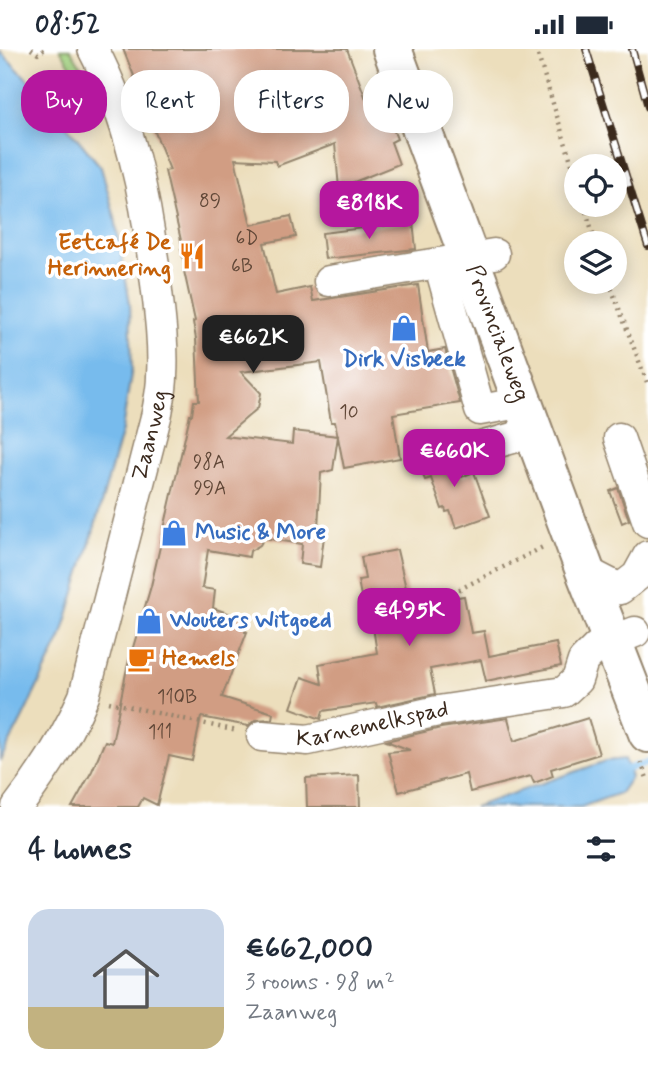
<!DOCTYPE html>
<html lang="en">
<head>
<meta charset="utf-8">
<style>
  :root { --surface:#fff; --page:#f2f2f3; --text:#1f2937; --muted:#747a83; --line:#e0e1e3; --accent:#b5179e }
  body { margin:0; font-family:Mynerve,sans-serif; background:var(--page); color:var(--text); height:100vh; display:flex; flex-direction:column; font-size:26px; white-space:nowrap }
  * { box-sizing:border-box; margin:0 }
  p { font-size:23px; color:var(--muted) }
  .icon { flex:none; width:38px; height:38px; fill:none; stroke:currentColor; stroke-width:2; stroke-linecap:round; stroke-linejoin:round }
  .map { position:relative; height:758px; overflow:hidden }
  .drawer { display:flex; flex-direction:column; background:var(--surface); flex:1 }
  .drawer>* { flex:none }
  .guide { position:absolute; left:21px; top:21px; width:607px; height:63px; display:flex; gap:14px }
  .controls { position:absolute; left:564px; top:105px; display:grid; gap:14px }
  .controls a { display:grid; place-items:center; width:63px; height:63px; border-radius:50%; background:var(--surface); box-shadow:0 4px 18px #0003; font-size:35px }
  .price { position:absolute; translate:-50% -60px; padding:0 16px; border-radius:14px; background:var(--accent); color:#fff; font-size:23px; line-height:46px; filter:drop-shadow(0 2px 4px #0008) }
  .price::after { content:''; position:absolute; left:50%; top:42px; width:21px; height:16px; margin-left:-10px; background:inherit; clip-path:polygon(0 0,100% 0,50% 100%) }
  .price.selected { background:#222; color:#fff }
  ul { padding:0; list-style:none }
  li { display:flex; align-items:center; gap:21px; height:175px; padding:0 28px }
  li+li { border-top:2px solid var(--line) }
  li span { display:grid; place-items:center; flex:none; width:196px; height:140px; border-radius:21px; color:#555 }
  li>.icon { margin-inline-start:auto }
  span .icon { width:84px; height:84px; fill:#fffc; stroke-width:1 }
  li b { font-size:30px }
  h2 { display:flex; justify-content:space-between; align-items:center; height:84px; padding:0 28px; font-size:30px }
  .pill { padding:0 24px; border-radius:28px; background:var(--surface); box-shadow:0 4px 18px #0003; font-size:24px; line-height:63px }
  .pill.selected { background:var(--accent); color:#fff }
  .status { display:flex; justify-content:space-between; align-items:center; height:49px; padding:0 35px; background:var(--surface); direction:ltr }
  .status svg { height:19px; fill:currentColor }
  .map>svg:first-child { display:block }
</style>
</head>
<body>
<div class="status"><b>08:52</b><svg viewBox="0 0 49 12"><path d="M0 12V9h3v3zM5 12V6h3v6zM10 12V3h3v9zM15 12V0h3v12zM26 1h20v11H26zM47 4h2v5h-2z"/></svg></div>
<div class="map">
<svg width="648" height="758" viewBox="0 0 648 758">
  <rect width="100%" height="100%" fill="#fff"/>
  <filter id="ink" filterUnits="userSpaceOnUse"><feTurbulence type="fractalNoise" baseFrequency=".0143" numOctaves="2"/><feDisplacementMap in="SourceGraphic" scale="14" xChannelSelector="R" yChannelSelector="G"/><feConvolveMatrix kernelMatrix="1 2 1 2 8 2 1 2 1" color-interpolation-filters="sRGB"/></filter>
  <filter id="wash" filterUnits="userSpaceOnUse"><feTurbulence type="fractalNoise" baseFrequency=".00686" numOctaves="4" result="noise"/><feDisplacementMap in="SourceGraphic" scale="28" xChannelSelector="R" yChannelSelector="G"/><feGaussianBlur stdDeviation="1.57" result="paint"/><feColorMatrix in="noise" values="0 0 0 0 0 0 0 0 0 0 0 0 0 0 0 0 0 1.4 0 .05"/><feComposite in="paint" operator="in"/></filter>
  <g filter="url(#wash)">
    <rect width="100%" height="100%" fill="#ecdebc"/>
    <polygon fill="#a1d17f" stroke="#6e7e4e" stroke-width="2" points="60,0 70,0 82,19 95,44 89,46"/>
    <g fill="#77bbed" stroke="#597286" stroke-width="2">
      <polygon points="0,2 36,39 101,118 115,169 130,254 132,319 122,381 95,477 61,589 22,670 0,712"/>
      <polygon points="625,710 631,728 620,744 581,758 474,758 606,712"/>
    </g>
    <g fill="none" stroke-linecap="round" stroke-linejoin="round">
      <polyline stroke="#77bbed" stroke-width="7" points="628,720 648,713"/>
    </g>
    <g id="blocks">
      <g fill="#d19d83">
        <polygon points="123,0 347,0 366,50 379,44 397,90 391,93 399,115 339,139 335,95 277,117 275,112 235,110 251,176 291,167 296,188 264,194 276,245 310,238 313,252 418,236 428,303 445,300 460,354 393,365 400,409 344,419 335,373 331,373 321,313 241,323 261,344 258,359 225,387 292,395 293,382 338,387 333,421 321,424 318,479 325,480 320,518 300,515 302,495 264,489 260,496 250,502 249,508 208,501 202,539 215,541 213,559 248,571 245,583 247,583 222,648 273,664 272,670 255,671 248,677 201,668 192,712 169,707 157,756 143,749 138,758 72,758 92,722 105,692 112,694 127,619 151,537 190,366 192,366 194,352 199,352 196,290 193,273 195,272 184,222 186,221 181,200 183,200 165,122 170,121 153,78 137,32 136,32"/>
        <polygon points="413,173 416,200 325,210 322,184"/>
        <polygon points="442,401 450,421 457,419 459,420 462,428 474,423 490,467 456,479 450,462 446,463 445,459 442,460 431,429 425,431 415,406"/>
        <polygon points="618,439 629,471 622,474 610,442"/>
        <polygon points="397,501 410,556 464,547 471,584 484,582 489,607 556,594 561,617 486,632 481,611 430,620 435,645 377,658 376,654 323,662 321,670 291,659 302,628 322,635 319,615 377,604 369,552 362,553 358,531 365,530 361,508"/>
        <polygon points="508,669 514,692 588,669 599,705 551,720 553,727 534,734 531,727 470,743 466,725 399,743 388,703 410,701 386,692 441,679"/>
        <polygon points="359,726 360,758 307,758 306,729"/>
      </g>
    </g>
  </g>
  <g filter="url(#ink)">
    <use href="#blocks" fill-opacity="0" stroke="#94846d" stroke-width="2"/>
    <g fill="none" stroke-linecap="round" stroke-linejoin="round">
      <g stroke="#94846d" stroke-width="33">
        <g id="minor">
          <polyline points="439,214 480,361 508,356 523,351"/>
          <polyline points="329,232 494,205"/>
          <polyline points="619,389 648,473"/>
          <polyline points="463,403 534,383"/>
          <polyline points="585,522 620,540 637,527 648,507"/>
          <path id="s1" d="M262 687 308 691 438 662 564 643 577 631 583 612 597 598 635 583"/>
          <path id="s2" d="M17 758C44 723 67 687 84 647L157 364C159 352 162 340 162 327 164 294 159 259 155 226 146 148 130 70 93 0"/>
        </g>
      </g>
      <g stroke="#94846d" stroke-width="42">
        <g id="major">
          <path id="s3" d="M392 0 585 522 648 684"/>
        </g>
      </g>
      <g stroke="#94846d" stroke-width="4.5" stroke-dasharray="2 5" stroke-linecap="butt">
        <polyline points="31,0 38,5 45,0"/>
        <polyline points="536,0 576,128"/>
        <polyline points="584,156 596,194"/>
        <polyline points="609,233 648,336"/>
        <polyline points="452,542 460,540 545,497"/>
        <polyline points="109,653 237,682"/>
        <polyline points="641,713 648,732"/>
      </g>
      <use href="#minor" stroke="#fff" stroke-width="30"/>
      <use href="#major" stroke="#fff" stroke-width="38"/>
      <g stroke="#3b2a1e" stroke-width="8">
        <g id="rail">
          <polyline points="586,0 648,197"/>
          <polyline points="632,0 648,58"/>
        </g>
      </g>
      <use href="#rail" stroke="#fff" stroke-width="5" stroke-dasharray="16" stroke-linecap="butt"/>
    </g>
  </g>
  <defs>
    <g id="restaurant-bare" transform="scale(2.1)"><path d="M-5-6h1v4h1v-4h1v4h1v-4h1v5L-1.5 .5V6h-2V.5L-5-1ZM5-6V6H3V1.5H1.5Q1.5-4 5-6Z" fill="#e8710a" stroke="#fff" stroke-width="2.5" paint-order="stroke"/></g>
    <g id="shop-bare" transform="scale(2.1)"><path d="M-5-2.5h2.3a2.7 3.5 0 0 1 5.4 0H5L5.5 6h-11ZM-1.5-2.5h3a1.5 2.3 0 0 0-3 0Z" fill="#3f7fe0" stroke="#fff" stroke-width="2.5" paint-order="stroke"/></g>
    <g id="cafe-bare" transform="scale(2.1)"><path d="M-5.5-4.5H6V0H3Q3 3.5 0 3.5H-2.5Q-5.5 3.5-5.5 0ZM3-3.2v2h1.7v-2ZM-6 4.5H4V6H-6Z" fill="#e8710a" stroke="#fff" stroke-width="2.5" paint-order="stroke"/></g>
  </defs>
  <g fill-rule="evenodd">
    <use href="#restaurant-bare" x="192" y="207"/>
    <use href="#shop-bare" x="404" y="279"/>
    <use href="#shop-bare" x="174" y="484"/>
    <use href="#shop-bare" x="149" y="572"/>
    <use href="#cafe-bare" x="141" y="610"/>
  </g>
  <g text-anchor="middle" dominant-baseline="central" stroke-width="7" stroke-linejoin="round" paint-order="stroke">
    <g font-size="19" fill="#604737">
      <text x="210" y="152">89</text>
      <text x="247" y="189">6D</text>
      <text x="242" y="217">6B</text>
      <text x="349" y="363">10</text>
      <text x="209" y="413">98A</text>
      <text x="210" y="439">99A</text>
      <text x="177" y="648">110B</text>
      <text x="160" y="683">111</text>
    </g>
    <g font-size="23" font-weight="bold" fill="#c56008" stroke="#fff" text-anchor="end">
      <text x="171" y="194">Eetcafé De<tspan x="171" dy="26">Herinnering</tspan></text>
      <text x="162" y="610" text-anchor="start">Hemels</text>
    </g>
    <g font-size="23" fill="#3b2a1e" stroke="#fff">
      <text stroke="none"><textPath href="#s3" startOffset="303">Provincialeweg</textPath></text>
      <text stroke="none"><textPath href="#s2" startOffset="399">Zaanweg</textPath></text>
      <text stroke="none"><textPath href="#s1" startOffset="112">Karnemelkspad</textPath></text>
    </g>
    <g font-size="23" font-weight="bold" fill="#366cbe" stroke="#fff" text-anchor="start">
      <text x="404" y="311" text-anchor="middle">Dirk Visbeek</text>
      <text x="195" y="484">Music &amp; More</text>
      <text x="170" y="572">Wouters Witgoed</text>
    </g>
  </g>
</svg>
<div class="controls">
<a><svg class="icon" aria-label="locate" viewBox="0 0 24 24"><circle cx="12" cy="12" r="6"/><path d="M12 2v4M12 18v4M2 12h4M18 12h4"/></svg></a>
<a><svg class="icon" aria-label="layers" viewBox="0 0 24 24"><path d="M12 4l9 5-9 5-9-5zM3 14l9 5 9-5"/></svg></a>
</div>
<b class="price" style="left:369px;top:192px">€818K</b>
<b class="price selected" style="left:253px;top:326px">€662K</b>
<b class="price" style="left:454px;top:440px">€660K</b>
<b class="price" style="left:409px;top:599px">€495K</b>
<div class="guide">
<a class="pill selected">Buy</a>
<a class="pill">Rent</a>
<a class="pill">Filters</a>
<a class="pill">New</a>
</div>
</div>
<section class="drawer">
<h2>4 homes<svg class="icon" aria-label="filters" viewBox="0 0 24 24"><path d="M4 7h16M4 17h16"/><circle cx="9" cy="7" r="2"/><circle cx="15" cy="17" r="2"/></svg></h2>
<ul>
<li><span style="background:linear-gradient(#c9d6e8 70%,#c2b280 0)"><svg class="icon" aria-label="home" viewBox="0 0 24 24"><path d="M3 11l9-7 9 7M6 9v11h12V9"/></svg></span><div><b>€662,000</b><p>3 rooms · 98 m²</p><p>Zaanweg</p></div></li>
</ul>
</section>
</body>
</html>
